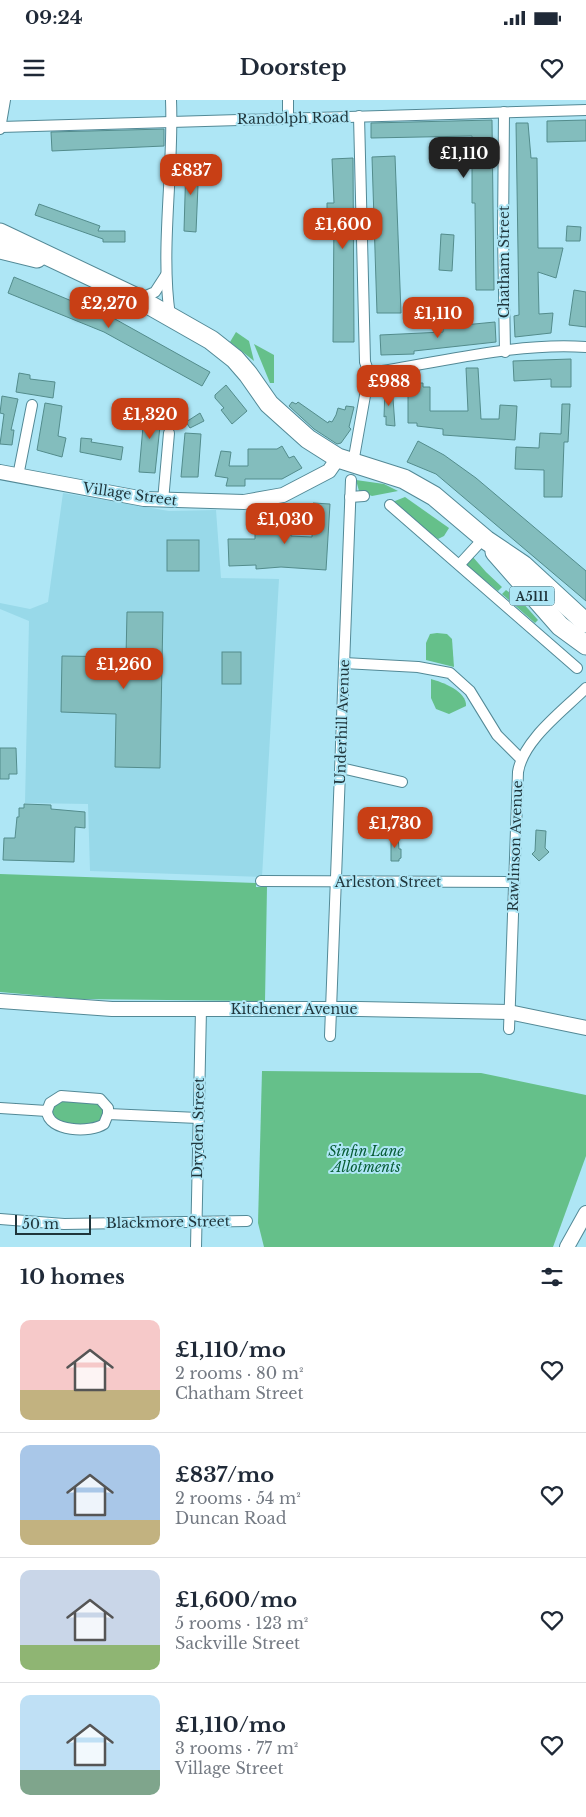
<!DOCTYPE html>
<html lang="en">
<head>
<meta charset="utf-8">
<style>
  :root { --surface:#fff; --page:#f2f2f3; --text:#1f2937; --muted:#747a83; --line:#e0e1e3; --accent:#c83f15 }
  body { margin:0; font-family:"Libre Baskerville",serif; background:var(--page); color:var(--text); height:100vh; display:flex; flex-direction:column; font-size:19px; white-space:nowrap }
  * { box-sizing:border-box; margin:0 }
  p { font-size:16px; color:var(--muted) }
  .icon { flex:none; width:28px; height:28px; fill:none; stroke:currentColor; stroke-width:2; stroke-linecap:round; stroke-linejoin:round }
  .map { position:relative; height:1147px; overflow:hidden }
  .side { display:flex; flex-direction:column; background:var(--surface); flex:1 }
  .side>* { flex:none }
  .scale { position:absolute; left:15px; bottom:12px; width:76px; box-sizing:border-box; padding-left:5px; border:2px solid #1f353b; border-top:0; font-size:14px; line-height:18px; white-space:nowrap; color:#1f353b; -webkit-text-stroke:4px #aee6f5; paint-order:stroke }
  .price { position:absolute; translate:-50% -42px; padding:0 11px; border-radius:10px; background:var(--accent); color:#fff; font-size:16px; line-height:32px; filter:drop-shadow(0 1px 2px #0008) }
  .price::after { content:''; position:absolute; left:50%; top:30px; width:15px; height:11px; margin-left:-8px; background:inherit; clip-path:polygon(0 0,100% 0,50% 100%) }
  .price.active { background:#222; color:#fff }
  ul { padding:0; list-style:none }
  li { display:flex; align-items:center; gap:15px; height:125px; padding:0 20px }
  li+li { border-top:1px solid var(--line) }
  li span { display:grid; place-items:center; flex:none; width:140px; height:100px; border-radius:10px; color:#555 }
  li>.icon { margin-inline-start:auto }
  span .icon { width:60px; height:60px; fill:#fffc; stroke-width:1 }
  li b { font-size:21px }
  h2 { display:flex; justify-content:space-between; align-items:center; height:60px; padding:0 20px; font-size:21px }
  .status { display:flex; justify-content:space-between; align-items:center; height:35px; padding:0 25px; background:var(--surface); direction:ltr }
  .status svg { height:14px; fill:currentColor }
  header { display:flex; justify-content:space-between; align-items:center; height:65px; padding:0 20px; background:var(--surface); font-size:22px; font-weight:700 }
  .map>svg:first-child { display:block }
</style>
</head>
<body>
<div class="status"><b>09:24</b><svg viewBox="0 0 49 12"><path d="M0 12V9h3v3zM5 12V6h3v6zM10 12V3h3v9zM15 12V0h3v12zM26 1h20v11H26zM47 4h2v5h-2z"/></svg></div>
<header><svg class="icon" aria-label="menu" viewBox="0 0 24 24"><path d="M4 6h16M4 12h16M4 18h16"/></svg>Doorstep<svg class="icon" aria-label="heart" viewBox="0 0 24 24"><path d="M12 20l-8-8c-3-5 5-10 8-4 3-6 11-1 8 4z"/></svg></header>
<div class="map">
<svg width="586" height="1147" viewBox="0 0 586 1147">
  <rect width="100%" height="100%" fill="#aee6f5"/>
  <polygon fill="#98d9e9" points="63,393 169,411 216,410 221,478 279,479 262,777 90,771 88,704 25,703 29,521 0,509 0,503 30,509 48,502"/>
  <g fill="#65c08a">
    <polygon points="236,232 249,241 254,261 230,242"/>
    <polygon points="254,244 274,255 274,283 270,283"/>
    <polygon points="356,380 384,384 398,391 372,396 359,391"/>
    <polygon points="405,397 449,428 444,436 438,439 390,403"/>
    <polygon points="472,456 486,472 502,487 498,491 466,465 468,459"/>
    <polygon points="506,490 522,502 538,520 535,523 502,494"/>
    <polygon points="437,533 447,534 452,539 454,567 426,560 426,543 430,534"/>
    <path d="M431 579C442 582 467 591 466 606L449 614 436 609 431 598Z"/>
    <polygon points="0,774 256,783 256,787 267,787 265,901 78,899 0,892"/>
    <polygon points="262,971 481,973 586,995 586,1056 553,1147 264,1147 258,1123"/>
    <polygon points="57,1000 99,1002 105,1013 98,1025 62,1024 56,1022 50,1009"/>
  </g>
  <g fill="#83bdbd" stroke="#538c8c">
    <polygon points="492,20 494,190 476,190 475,103 472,103 472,36 371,38 371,23"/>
    <polygon points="586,20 586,41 547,42 547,21"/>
    <polygon points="516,23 528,23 531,58 537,58 538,148 563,148 556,178 538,172 539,214 553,213 551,233 515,237 514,216 519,215"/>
    <polygon points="164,29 164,46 52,51 51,32"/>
    <polygon points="395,56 401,213 377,213 372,57"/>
    <polygon points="353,58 354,242 333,242 334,114 327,114 327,103 334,103 332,59"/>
    <polygon points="186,62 199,62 196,132 184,131"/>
    <polygon points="39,104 100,126 98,131 125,131 125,142 103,142 103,139 35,115"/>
    <polygon points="567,126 581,127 580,141 566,141"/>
    <polygon points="441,134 454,135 452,171 439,170"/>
    <polygon points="14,177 115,219 210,272 202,286 104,232 8,193"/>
    <polygon points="574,190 586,192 586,227 569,225"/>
    <polygon points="495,222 496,242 414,251 414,254 381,255 380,235 443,232 443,227"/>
    <polygon points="571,259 571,287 551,287 551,279 514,281 513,261"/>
    <polygon points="466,268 478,268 481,319 499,319 500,305 517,306 515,340 443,335 443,329 417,326 417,323 408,323 408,288 412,288 412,283 423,283 423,287 430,287 430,311 468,311"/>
    <polygon points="19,273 30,275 30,279 55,282 53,298 16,292"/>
    <polygon points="226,285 247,311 232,324 221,310 224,308 215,298 215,295"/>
    <polygon points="392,285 395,326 386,325 386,316 384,317 385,289"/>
    <polygon points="2,296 18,299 11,330 14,330 12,345 0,344 4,314 0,313"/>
    <polygon points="164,300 184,302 182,317 163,315"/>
    <polygon points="292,302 296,304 298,302 328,323 329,321 332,322 336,315 338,308 345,310 346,306 354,307 349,327 351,329 341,343 337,344 314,329 289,306"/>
    <polygon points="45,303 62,306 58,336 66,338 62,357 37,350"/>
    <polygon points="147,304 161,317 155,373 139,372 144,315 140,312"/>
    <polygon points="562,304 570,304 568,342 564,342 562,397 544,397 544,370 515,369 516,347 539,348 540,333 561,334"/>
    <polygon points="200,313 204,321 190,328 186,322"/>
    <polygon points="185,333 201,334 198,377 181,377"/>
    <polygon points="81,338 92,339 91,342 123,347 121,360 80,352"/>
    <polygon points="418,341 444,355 476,378 586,471 586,501 436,374 407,362"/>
    <polygon points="282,346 289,358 294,356 302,368 282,379 245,379 245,386 226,386 228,378 215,376 221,351 231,352 229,366 248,366 248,349 277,349"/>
    <polygon points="313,403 330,404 326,470 281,467 256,469 256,465 229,466 228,439 255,439 255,424 291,424 291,436 312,437"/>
    <rect x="167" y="440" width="32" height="31"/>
    <polygon points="127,512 163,512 160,668 115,667 116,614 61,612 62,556 126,557"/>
    <rect x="222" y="552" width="19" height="32"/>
    <polygon points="0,648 16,648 17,674 9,674 9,679 0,679"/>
    <polygon points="24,704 51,705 51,709 85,712 85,728 75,727 74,762 3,760 4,738 15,738 17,717 19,717 19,708 24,708"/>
    <polygon points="536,730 546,731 545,748 549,752 539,761 532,754 535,751"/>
    <polygon points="391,736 398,736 399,749 401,749 401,758 399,759 399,761 391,761"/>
  </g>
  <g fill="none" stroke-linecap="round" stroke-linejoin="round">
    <g stroke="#538996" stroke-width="12">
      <g id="street">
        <polyline points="288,0 288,17"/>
        <polyline points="504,12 503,133 505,252"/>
        <polyline points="1,27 586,10"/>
        <polyline points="0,29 5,0"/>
        <polyline points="139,199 155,192 166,175"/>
        <path d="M170 216C160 148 174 70 171 0"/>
        <path d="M369 273C440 263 514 242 586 247"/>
        <polyline points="353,363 369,273 365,262 359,16"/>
        <polyline points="18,376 32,305"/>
        <polyline points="350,397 364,396"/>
        <polyline points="163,401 169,333"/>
        <polyline points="390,405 577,568"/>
        <polyline points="460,464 484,438"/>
        <polyline points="344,563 418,567 450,573 470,591 497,635 520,658"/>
        <polyline points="341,668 402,682"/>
        <polyline points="261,781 514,782"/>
        <path d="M509 929 518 672C523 640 563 611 586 588"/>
        <polyline points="330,936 351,380"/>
        <polyline points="0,1008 47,1011 50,1003 61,996 100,999 108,1008 108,1014"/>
        <path d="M47 1011C48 1032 91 1033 104 1024L108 1014 198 1018"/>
        <polyline points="0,1119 64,1124 247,1121"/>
        <polyline points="196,1147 201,909"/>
      </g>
    </g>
    <g stroke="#538996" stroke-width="16">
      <g id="secondary">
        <polyline points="0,372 144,399 244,402 283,395 329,371 338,358"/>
        <polyline points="0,901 112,909 359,909 509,912 586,928"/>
        <polyline points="567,1147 586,1113"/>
      </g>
    </g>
    <g stroke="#538996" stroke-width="21">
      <g id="highway">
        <polyline points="0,133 139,199 211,240 235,259 248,274 269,304 308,339 338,358 404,379 434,396 486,440 523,465 586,523"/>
        <polyline points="0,149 37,158"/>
        <polyline points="495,452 560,526 586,545"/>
      </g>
    </g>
    <use href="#street" stroke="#fff" stroke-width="10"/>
    <use href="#secondary" stroke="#fff" stroke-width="14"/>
    <use href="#highway" stroke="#fff" stroke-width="19"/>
  </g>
  <g text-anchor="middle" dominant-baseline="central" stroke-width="4" stroke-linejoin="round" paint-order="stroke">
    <rect fill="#aee6f5" stroke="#4a6a73" stroke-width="1" x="509.5" y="486.5" width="45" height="19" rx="4"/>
    <g font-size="12" font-weight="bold" fill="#1f353b">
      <text x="532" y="496">A5111</text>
    </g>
    <g font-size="14" fill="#1f353b" stroke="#aee6f5">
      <text transform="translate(293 18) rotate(-1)">Randolph Road</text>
      <text transform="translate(504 162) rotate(-90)">Chatham Street</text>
      <text transform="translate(130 394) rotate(8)">Village Street</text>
      <text transform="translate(342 622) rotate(-88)">Underhill Avenue</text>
      <text transform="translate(515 746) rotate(-88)">Rawlinson Avenue</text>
      <text x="388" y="782">Arleston Street</text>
      <text x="294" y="909">Kitchener Avenue</text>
      <text transform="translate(198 1028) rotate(-89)">Dryden Street</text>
      <text transform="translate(168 1122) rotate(-1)">Blackmore Street</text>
    </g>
    <g font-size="14" font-style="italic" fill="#075c35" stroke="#aee6f5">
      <text x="366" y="1051">Sinfin Lane<tspan x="366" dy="16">Allotments</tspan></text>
    </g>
  </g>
</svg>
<div class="scale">50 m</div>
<b class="price active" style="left:464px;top:79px">£1,110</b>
<b class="price" style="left:191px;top:96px">£837</b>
<b class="price" style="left:343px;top:150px">£1,600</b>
<b class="price" style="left:109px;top:229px">£2,270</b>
<b class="price" style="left:438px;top:239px">£1,110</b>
<b class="price" style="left:389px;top:307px">£988</b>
<b class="price" style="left:150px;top:340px">£1,320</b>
<b class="price" style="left:285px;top:445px">£1,030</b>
<b class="price" style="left:124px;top:590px">£1,260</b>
<b class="price" style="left:395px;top:749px">£1,730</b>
</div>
<section class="side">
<h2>10 homes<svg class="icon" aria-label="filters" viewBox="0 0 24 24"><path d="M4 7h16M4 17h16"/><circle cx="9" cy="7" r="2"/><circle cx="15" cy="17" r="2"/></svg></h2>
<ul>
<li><span style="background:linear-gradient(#f6c9c9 70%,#c2b280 0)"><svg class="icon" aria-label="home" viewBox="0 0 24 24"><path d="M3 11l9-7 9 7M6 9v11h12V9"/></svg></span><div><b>£1,110/mo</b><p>2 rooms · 80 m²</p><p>Chatham Street</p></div><svg class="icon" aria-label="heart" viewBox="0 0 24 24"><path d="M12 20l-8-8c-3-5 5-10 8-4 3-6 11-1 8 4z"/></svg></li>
<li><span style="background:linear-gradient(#a9c7e8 75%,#c2b280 0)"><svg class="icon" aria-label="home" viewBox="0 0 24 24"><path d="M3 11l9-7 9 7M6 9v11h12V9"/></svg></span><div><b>£837/mo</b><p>2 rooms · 54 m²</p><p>Duncan Road</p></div><svg class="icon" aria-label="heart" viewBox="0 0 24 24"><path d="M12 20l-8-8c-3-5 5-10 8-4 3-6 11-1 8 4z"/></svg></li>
<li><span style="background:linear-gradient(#c9d6e8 75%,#8fb573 0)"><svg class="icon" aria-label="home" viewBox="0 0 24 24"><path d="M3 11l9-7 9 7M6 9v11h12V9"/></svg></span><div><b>£1,600/mo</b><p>5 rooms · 123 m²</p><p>Sackville Street</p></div><svg class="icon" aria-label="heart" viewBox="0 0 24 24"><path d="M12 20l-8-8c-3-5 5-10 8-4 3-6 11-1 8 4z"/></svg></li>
<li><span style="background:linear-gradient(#bfe0f5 75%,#7fa58c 0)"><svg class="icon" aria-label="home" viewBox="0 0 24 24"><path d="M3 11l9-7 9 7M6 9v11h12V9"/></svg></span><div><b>£1,110/mo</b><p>3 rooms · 77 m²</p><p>Village Street</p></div><svg class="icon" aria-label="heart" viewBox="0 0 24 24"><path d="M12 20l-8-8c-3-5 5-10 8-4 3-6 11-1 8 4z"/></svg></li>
</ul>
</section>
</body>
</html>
